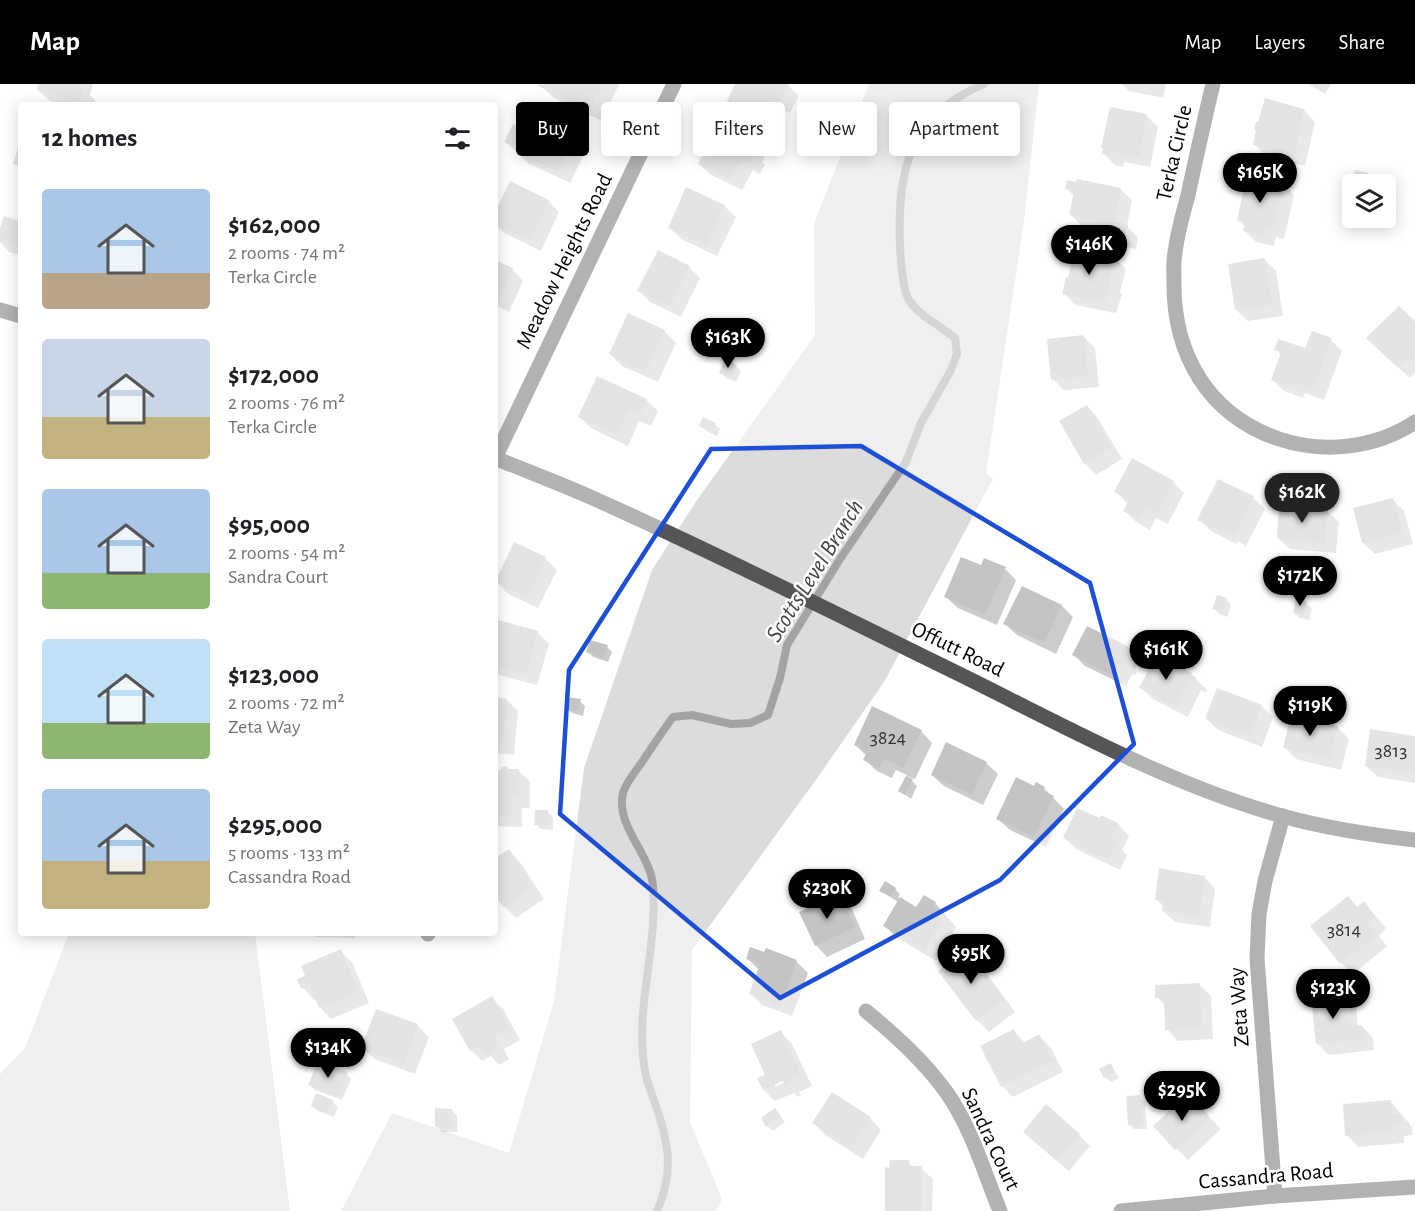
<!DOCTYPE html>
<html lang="en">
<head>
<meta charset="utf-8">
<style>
  :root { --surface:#fff; --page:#f6f6f6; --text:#202124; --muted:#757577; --accent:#000 }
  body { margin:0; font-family:"Alegreya Sans",sans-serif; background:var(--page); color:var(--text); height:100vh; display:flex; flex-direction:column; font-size:22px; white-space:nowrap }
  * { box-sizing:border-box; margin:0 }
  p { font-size:20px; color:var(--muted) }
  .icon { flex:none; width:33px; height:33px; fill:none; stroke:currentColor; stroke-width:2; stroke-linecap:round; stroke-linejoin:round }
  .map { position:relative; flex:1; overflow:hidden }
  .details { position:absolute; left:18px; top:18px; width:480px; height:834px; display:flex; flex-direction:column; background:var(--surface); border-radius:6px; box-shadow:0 3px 15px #0003 }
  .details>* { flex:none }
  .banner { position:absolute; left:516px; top:18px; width:570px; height:54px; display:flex; gap:12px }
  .tools { position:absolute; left:1342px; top:90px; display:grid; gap:12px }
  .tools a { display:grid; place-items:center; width:54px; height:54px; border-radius:6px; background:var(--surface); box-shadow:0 3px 15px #0003; font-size:30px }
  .price { position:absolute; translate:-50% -51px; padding:0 14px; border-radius:21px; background:var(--accent); color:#fff; font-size:20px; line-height:39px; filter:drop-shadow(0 2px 3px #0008) }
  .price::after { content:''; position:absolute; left:50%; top:36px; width:18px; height:14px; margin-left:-9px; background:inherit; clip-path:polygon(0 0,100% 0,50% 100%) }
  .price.active { background:#222; color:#fff }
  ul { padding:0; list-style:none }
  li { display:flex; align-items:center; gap:18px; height:150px; padding:0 24px }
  li span { display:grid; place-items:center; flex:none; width:168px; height:120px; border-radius:6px; color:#555 }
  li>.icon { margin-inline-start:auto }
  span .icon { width:72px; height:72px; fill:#fffc; stroke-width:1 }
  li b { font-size:26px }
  h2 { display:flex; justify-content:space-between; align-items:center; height:72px; padding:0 24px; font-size:26px }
  .chip { padding:0 21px; border-radius:6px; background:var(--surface); box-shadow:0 3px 15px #0003; font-size:21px; line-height:54px }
  .chip.active { background:var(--accent); color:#fff }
  header { display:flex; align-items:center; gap:36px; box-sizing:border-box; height:84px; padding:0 30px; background:var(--accent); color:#fff }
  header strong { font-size:28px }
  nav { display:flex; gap:33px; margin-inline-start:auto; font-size:21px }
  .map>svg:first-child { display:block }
</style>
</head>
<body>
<header>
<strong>Map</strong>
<nav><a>Map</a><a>Layers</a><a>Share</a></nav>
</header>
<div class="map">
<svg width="1415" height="1127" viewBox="0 0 1415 1127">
  <rect width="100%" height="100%" fill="#fff"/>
  <g fill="#dcdcdc">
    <polygon points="869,0 1039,0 1024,137 986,389 993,395 884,598 818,693 692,866 690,1038 722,1115 716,1127 341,1127 392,1029 509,1069 554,917 584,684 652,486 695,419 815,251 814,139"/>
    <polygon points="69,849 255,849 290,1127 0,1127 0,990 25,964"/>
  </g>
  <g fill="#0003" fill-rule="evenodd">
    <polygon points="40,0 93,0 90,11 95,16 93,21 63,21 50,17 38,6"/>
    <polygon points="543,0 619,0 602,37 554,14 542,3"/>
    <path d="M737 0H787L799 12 790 29 781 25 772 43 741 28 729 17ZM741 22 768 35 767 38 741 25Z"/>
    <polygon points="1122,0 1166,0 1163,14 1129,7"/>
    <polygon points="1308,0 1331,0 1325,10"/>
    <polygon points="1304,26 1315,38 1305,82 1266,72 1254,60"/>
    <polygon points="1146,31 1158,43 1150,83 1124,78 1123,83 1115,81 1104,70"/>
    <polygon points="573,56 585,68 570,99 528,79 506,58"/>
    <polygon points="754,61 765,73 762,78 765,81 760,90 753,86 742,106 711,91 699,80"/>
    <polygon points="1368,90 1373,96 1372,100 1360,100 1355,94"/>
    <polygon points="1283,100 1294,111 1284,155 1276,153 1274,162 1256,158 1245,147 1245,143 1239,136"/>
    <polygon points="1067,105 1120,105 1132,116 1127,142 1138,154 1136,165 1111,160 1099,148 1100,146 1082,142 1070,130 1074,112"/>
    <polygon points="548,117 559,128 541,167 504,149 495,140 495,132"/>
    <polygon points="724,122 736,133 717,172 681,155 669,143"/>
    <polygon points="21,135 21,171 9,168 0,158 0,149 20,139"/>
    <polygon points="1114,174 1126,185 1120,208 1122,210 1116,229 1075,221 1064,209 1069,196"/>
    <polygon points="1264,175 1276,187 1283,232 1248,237 1236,226"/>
    <polygon points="495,178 512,185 523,197 509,228 495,221"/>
    <polygon points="689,183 700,194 681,233 650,218 639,207"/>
    <polygon points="1415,239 1415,289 1410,294 1379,265"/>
    <polygon points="664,247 676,259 658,298 622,282 610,270"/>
    <polygon points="1084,253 1095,264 1099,303 1064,306 1053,295"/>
    <polygon points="1331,256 1342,267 1324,316 1305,309 1303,314 1284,307 1272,295 1281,271 1276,265 1306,266"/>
    <polygon points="736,282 741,287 736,298 726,294 721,288"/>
    <polygon points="646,316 658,327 651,342 639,337 628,362 591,344 579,332"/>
    <polygon points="1087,322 1098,334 1122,375 1096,391 1085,379"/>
    <polygon points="715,340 720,345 717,352 706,347 701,341"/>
    <polygon points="1219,397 1253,414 1265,425 1246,462 1238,457 1236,460 1211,447 1199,435"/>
    <polygon points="1173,398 1184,409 1168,440 1156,434 1150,446 1136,438 1125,427 1128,420 1116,408"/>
    <polygon points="1393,416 1404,427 1413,460 1375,470 1363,459"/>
    <polygon points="1327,427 1339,438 1336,469 1290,465 1278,454"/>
    <polygon points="515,460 545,474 557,486 538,524 508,510 497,498"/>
    <polygon points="982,483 1005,485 1016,496 997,541 958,524 946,513"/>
    <polygon points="1226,515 1231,521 1227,533 1219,530 1214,524"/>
    <polygon points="1306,519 1312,525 1309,536 1300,534 1294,529"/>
    <polygon points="1062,522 1073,533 1056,570 1017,551 1005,540"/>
    <polygon points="495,537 537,548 549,560 537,601 495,590"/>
    <polygon points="607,563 612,568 608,578 593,573 588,568"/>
    <polygon points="1128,564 1140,576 1135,586 1137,588 1135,591 1132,590 1126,602 1085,582 1074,571"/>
    <polygon points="1191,590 1207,606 1206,608 1201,606 1188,633 1153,615 1141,604"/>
    <polygon points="495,615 507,616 518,627 514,671 495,669"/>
    <polygon points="580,617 585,622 583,632 572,629 566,624"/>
    <polygon points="1261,622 1273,633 1262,663 1218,646 1207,635"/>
    <polygon points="1338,644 1349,655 1341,686 1296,675 1285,663"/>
    <polygon points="921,647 932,659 915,695 907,692 917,702 911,715 900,707 907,691 896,686 892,694 877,687 865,676 867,672 855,661"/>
    <polygon points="1415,653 1415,699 1378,693 1366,682"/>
    <polygon points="986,679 998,690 983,721 944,702 932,691"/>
    <polygon points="507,684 510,687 519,687 530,698 530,724 522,724 522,743 495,742 495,687 502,687"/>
    <polygon points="1035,704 1044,704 1064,725 1046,763 1010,746 998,735"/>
    <polygon points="548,728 553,733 553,746 541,745 536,740"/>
    <polygon points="1102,733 1118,740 1129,752 1122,766 1127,771 1120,786 1076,765 1065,754 1101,736"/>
    <polygon points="509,767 520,778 544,815 516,834 504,822 495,808 495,776"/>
    <polygon points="1204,793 1215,805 1210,843 1175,838 1163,827 1164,823 1157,816"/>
    <polygon points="895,805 900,810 898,814 917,825 935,819 956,843 936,877 896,853 885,842 899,819 881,806"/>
    <polygon points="839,812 851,823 865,855 827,873 816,861"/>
    <polygon points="1364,819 1386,844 1379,852 1387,862 1353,890 1341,879"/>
    <polygon points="311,849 355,849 355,854 315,853"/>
    <polygon points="340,867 352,878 369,919 331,935 320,923 316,915 314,916 303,904 307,893"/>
    <polygon points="966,867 978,878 1015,928 989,948 977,936 940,887"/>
    <polygon points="748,875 796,877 808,889 792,932 762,921 750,909 759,886"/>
    <polygon points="1199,900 1211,912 1213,955 1178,957 1167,945 1166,922 1157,913"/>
    <polygon points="1344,911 1356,922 1358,942 1362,942 1373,954 1374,966 1329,971 1317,959"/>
    <polygon points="492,914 503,925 520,956 504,965 509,975 499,981 491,972 482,977 471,966"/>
    <polygon points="377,927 418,942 429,953 415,990 374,975 363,964"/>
    <polygon points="1013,947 1025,959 1039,952 1051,964 1063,988 1013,1013 1002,1002"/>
    <path d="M781 948 792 960 812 1002 799 1008 801 1011 798 1013 794 1009 775 1017 764 1006 759 995 767 992ZM789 993 790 996 775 1003V999Z"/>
    <polygon points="1110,981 1119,994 1111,998 1105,993"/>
    <polygon points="346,989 351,995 342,1016 315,1006 310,1001"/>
    <polygon points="1139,1013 1145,1018 1147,1045 1134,1045 1129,1040"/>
    <polygon points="332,1017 338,1023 334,1033 318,1027 312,1022"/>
    <polygon points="1391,1018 1412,1043 1413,1051 1404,1052 1404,1059 1358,1063 1347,1051"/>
    <polygon points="1199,1023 1221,1045 1188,1076 1155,1042"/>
    <polygon points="452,1026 457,1032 457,1048 442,1048 436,1042"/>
    <polygon points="780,1031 785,1038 773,1047 767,1042"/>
    <polygon points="870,1034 881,1046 863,1075 825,1051 814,1039"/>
    <polygon points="1079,1051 1090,1062 1069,1087 1036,1059"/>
    <polygon points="908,1078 914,1084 921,1084 933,1095 932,1127 886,1127 891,1085"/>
  </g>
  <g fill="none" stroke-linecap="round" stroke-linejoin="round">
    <path stroke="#a3a3a3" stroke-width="8" d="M657 1127C674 1088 669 1060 656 1022 652 1010 647 999 645 987 634 925 658 864 653 802 650 768 615 742 623 709 626 698 636 687 642 678 652 663 662 648 673 633L692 631 731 640 750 639 768 631 780 594 787 561 840 475 906 378 921 339 951 286 957 270 955 254C940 241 920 233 909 216 902 205 901 175 900 162 897 86 909 31 984 0"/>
  </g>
  <g fill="#c4c4c4">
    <polygon points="38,0 79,0 79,2 84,3 80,18 37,6"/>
    <polygon points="539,0 542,1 603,0 590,26 538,2"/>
    <polygon points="735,0 788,0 779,19 769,15 761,33 727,17"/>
    <polygon points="1265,14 1304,25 1294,71 1253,61 1256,46 1254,45 1256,38 1258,38"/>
    <polygon points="1110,23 1147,30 1139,73 1113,68 1112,72 1102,70 1103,64 1101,64"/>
    <polygon points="530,34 574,55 558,88 515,67 516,64 504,58 513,40 525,45"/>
    <polygon points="717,40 755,60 751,67 754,69 749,80 741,76 731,96 698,80"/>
    <polygon points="20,58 21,58 21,82 13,80"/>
    <polygon points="1355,86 1368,89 1366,98 1353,95"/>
    <polygon points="1247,90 1284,99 1273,145 1265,143 1263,152 1243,147 1245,138 1237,137"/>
    <polygon points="1077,95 1121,104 1114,138 1128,141 1125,154 1098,149 1100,138 1069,131 1074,107 1065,105 1067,96 1076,98"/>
    <polygon points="510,97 549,116 530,157 495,140 495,128"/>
    <polygon points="686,103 725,121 706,162 668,144"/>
    <polygon points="21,131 21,164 0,158 0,144 4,132 19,137"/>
    <polygon points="1075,164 1115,173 1109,197 1111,197 1105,218 1062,210 1066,193 1068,194"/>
    <polygon points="658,166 690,182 670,223 637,207"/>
    <polygon points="1265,174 1272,221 1235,226 1228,180"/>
    <polygon points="495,176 513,184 498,217 495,216"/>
    <polygon points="1399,222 1415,237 1415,266 1413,268 1415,275 1412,278 1407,274 1398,284 1366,254"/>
    <polygon points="628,229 665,246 646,288 609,270"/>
    <polygon points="1312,247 1332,254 1312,306 1293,298 1292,304 1271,296 1281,268 1274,266 1278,255 1305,264"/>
    <polygon points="1084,251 1088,292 1051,296 1047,255"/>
    <polygon points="725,275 737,281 731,294 719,289"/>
    <polygon points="597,292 647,315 640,332 628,326 617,351 578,333"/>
    <polygon points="1087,321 1112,363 1084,380 1059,337"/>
    <polygon points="703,333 716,339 711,347 699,342"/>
    <polygon points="1132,374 1174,397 1156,429 1145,423 1139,435 1123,427 1129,416 1114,408"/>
    <polygon points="1218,395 1254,412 1235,451 1226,447 1225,449 1197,436"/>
    <polygon points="1393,414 1403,449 1362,459 1353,424"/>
    <polygon points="1279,421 1328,425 1325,459 1277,454"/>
    <polygon points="514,458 546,473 527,514 495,498"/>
    <polygon points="961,473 981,481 984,474 1006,483 985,531 944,513"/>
    <polygon points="1022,502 1062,521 1044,559 1003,540"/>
    <polygon points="1217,511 1227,514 1221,528 1212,525"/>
    <polygon points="1296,515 1307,518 1304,532 1293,529"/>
    <polygon points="495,535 538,547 526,591 495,583"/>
    <polygon points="1087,542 1129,563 1124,574 1127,575 1123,581 1120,579 1114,592 1072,571"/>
    <polygon points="590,556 608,561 603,574 586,568"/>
    <polygon points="1156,571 1192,589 1191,591 1196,593 1194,598 1189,596 1176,622 1139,604"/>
    <polygon points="1217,604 1262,621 1250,652 1205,635"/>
    <polygon points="495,613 507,615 503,660 495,659"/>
    <polygon points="567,613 581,615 578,627 565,625"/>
    <polygon points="872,622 922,646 903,684 884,675 880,684 863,676 867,668 854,661"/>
    <polygon points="1291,630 1338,642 1330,675 1283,664"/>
    <polygon points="1370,645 1415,652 1415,690 1365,682"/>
    <polygon points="946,658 987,678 972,711 931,691"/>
    <polygon points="508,682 507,685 519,685 519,714 511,713 511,732 495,732 495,686 501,686 501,683"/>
    <polygon points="906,692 913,695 905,711 898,707"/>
    <polygon points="1016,693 1034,702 1036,698 1045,703 1043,707 1054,712 1034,753 996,735"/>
    <polygon points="1077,724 1100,734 1101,731 1118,739 1110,756 1116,759 1108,776 1063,754"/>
    <polygon points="535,726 548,726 548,741 534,741"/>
    <polygon points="509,765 534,803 503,823 495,811 495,774"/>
    <polygon points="1159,784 1205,792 1199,832 1162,827 1163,817 1155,816"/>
    <polygon points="885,797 896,804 891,813 879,807"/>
    <polygon points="839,810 855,843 815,862 799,828"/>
    <polygon points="924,811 936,818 933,823 945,831 924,866 883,842 900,813 916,823"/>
    <polygon points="1348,812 1357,823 1364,817 1375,832 1368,839 1377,850 1340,880 1310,842"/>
    <polygon points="750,863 764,868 766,864 797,876 780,922 749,910 760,880 746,875"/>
    <polygon points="341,865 358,908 319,924 309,902 301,905 297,895 305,892 301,882"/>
    <polygon points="967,865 1005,916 976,937 938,887"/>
    <polygon points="1200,899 1202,944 1165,946 1164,914 1155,914 1155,901"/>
    <polygon points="1345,909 1348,942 1362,941 1364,955 1316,960 1311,912"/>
    <polygon points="492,912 510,944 493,953 499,963 487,970 481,960 470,967 452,935"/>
    <polygon points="376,925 418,940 404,980 361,964"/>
    <polygon points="1014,945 1021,960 1039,950 1053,977 1001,1003 980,962"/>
    <polygon points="781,946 801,990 789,996 791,1000 785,1002 783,997 763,1006 757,994 765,991 751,960"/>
    <polygon points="318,977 347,988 337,1012 308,1001"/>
    <polygon points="1111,979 1115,988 1104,994 1099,985"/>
    <polygon points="832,1008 871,1033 851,1064 812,1039"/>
    <polygon points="316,1009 333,1016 328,1029 311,1022"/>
    <polygon points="1188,1009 1210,1033 1175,1066 1153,1042"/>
    <polygon points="1140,1011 1142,1040 1128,1041 1126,1012"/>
    <polygon points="1391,1016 1392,1031 1401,1030 1402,1040 1393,1041 1394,1048 1345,1052 1343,1020"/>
    <polygon points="1046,1020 1080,1050 1057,1077 1023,1048"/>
    <polygon points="435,1024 452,1025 452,1043 435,1043"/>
    <polygon points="775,1024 781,1032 766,1043 761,1034"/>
    <polygon points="890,1076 909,1076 909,1082 922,1082 921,1127 885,1127 885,1083 889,1084"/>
  </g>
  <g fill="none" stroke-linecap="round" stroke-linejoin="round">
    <g stroke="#555" stroke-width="15">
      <path d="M1213 0C1204 37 1196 74 1188 111 1183 130 1177 150 1175 169 1173 178 1174 188 1174 197 1173 270 1208 331 1279 355 1324 370 1376 364 1415 338"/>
      <polyline points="0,226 21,232"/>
      <path d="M495 374C529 388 564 401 597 416 718 470 836 530 955 588 1061 640 1167 700 1282 732 1325 744 1371 751 1415 756"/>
      <polyline points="495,374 674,0"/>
      <polyline points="428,849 428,850"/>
      <path d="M866 927C896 952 924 977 947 1009 971 1043 984 1088 1000 1127"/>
      <polyline points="1275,1112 1257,874 1259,830 1265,797 1283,732"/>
      <polyline points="1121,1127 1275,1112 1415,1103"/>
    </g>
  </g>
  <path d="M0 0H1415V1127H0ZM861 362 1090 499 1134 660 1000 796 780 914 560 730 569 586 711 365Z" fill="#fff" fill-opacity=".55" fill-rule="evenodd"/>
  <path fill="none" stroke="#1d4ed8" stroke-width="4.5" stroke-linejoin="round" d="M861 362 1090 499 1134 660 1000 796 780 914 560 730 569 586 711 365Z"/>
  <g text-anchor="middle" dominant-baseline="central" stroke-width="5" stroke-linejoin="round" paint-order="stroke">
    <g font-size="20" fill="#313131">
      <text x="888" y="654">3824</text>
      <text x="1391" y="667">3813</text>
      <text x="1344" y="846">3814</text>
    </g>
    <g font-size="22" fill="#000" stroke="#fff">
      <text transform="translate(1174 69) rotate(-77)">Terka Circle</text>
      <text transform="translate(564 177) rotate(-64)">Meadow Heights Road</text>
      <text transform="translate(958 565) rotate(26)">Offutt Road</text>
      <text transform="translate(1239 923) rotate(-94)">Zeta Way</text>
      <text transform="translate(991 1055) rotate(65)">Sandra Court</text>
      <text transform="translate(1266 1092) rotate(-5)">Cassandra Road</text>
    </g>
    <g font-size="24" font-style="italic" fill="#444" stroke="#fff">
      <text transform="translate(815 487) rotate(-58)">Scotts Level Branch</text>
    </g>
  </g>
</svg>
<div class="tools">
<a><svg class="icon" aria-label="layers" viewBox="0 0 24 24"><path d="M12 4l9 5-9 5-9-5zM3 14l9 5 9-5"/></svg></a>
</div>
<b class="price" style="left:1260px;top:120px">$165K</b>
<b class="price" style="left:1089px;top:192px">$146K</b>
<b class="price" style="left:728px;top:285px">$163K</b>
<b class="price active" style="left:1302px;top:440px">$162K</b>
<b class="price" style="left:1300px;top:523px">$172K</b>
<b class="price" style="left:1166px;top:597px">$161K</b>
<b class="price" style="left:1310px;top:653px">$119K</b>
<b class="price" style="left:827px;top:836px">$230K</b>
<b class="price" style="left:971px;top:901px">$95K</b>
<b class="price" style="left:1333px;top:936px">$123K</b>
<b class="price" style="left:328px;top:995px">$134K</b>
<b class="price" style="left:1182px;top:1038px">$295K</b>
<div class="banner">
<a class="chip active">Buy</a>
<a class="chip">Rent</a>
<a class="chip">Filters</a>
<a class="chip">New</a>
<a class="chip">Apartment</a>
</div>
<section class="details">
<h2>12 homes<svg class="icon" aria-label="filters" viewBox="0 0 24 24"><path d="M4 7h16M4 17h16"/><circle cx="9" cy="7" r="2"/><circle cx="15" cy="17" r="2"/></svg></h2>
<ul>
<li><span style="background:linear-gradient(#a9c7e8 70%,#b9a48a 0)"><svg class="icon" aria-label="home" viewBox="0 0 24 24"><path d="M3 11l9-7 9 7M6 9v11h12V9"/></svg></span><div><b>$162,000</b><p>2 rooms · 74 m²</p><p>Terka Circle</p></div></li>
<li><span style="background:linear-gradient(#c9d6e8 65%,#c2b280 0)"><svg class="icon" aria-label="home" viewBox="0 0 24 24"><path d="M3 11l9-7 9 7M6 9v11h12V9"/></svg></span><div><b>$172,000</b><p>2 rooms · 76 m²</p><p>Terka Circle</p></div></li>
<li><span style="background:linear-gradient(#a9c7e8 70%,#8fb573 0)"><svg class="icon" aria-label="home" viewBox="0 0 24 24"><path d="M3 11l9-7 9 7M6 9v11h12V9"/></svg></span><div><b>$95,000</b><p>2 rooms · 54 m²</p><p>Sandra Court</p></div></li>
<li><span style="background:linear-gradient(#bfe0f5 70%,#8fb573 0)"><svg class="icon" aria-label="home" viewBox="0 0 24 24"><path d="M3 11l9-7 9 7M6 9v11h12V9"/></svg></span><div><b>$123,000</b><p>2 rooms · 72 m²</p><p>Zeta Way</p></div></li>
<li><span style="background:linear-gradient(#a9c7e8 60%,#c2b280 0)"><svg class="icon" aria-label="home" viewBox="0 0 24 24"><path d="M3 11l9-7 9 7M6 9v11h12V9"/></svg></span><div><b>$295,000</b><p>5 rooms · 133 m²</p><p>Cassandra Road</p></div></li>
</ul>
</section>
</div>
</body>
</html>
